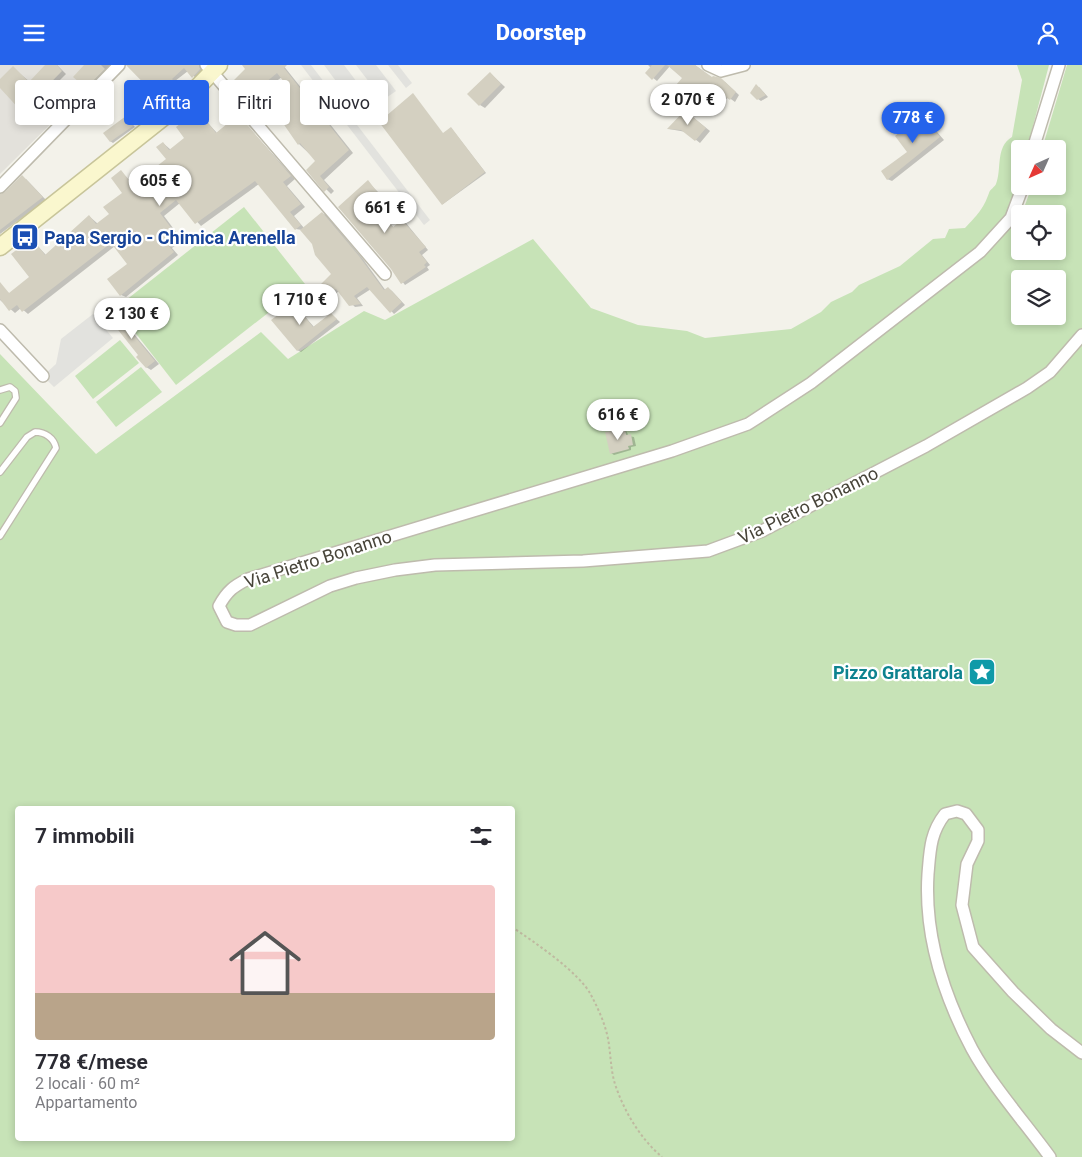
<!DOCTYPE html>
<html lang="it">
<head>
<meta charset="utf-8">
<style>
  :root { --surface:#fff; --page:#f2f2f3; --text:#2b2b33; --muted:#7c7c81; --line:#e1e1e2; --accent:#2563eb }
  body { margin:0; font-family:Roboto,sans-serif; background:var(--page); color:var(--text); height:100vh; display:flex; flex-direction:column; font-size:19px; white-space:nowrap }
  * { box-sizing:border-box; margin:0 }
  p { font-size:16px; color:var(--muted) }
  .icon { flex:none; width:28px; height:28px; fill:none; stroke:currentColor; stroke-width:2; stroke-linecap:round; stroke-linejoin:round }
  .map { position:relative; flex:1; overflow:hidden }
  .sheet { position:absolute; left:15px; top:741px; width:500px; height:335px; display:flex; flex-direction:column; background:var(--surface); border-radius:5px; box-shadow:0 2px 8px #0003 }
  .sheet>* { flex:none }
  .guide { position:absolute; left:15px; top:15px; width:500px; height:45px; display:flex; gap:10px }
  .needle { width:32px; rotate:225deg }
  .buttons { position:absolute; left:1011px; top:75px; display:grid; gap:10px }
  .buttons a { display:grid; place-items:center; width:55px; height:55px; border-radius:5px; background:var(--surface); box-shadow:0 2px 8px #0003; font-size:25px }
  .price { position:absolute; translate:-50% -42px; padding:0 11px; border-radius:18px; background:#fff; color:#222; font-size:16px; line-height:32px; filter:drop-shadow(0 1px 2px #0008) }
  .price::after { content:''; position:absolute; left:50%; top:30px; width:15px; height:11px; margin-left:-8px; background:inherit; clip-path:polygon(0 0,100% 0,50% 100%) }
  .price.on { background:var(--accent); color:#fff }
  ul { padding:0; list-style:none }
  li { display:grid; align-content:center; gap:10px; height:265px; padding:0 20px }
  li+li { border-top:1px solid var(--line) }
  li span { display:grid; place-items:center; height:155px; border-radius:5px; color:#555 }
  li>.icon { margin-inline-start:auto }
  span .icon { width:90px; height:90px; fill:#fffc; stroke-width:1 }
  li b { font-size:21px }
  h2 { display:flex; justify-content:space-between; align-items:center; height:60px; padding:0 20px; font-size:21px }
  .pill { padding:0 18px; border-radius:5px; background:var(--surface); box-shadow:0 2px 8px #0003; font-size:18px; line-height:45px }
  .pill.on { background:var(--accent); color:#fff }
  header { display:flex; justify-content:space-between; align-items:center; height:65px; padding:0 20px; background:var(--accent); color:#fff; font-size:22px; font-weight:800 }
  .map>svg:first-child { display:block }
</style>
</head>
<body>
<header><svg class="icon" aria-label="menu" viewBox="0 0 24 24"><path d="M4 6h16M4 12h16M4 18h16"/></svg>Doorstep<svg class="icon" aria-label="person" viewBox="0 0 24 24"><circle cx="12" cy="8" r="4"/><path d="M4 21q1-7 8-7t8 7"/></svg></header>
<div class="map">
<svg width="1082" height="1092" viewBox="0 0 1082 1092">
  <rect width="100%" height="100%" fill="#f3f2ea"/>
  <polygon fill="#e3e1db" points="0,0 110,0 0,109"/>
  <g fill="#c7e3b7" fill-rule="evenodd">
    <path d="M1017 0H1049L1027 84H1020V107L1010 139 1025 140 1032 121H1058V84H1042L1067 0H1082V1092H0V289L96 389 261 267 288 294 364 246 385 255 533 174 591 243 638 260 687 266 705 273 791 264 821 247 831 237 852 227 859 220 900 201 933 174 945 173 949 164 965 163C977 150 983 145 989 128 990 124 995 122 996 119 1002 105 995 82 1012 72L1022 15ZM1020 149H1058V186H1020ZM1020 214H1058V251H1020ZM18 744H512V1074H18Z"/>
    <polygon points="244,142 305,219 176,320 116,243"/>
    <polygon points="120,275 139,298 93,334 75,311"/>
    <polygon points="141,302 162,327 116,362 96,337"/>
  </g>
  <g fill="#e2e2de">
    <polygon points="301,0 311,0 430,155 424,160"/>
    <polygon points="324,0 344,0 375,41 362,51"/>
    <polygon points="356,0 376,0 396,26 383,35"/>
    <polygon points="388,0 398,0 412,18 406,23"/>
    <polygon points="93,249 113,273 54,322 43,311 56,299 61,274"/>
  </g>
  <g fill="#0003">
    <polygon points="47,0 57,0 66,9 27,48 0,21 0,16 13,3 30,17"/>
    <polygon points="86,0 115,0 91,25 86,22"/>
    <polygon points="127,0 204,0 204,7 197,14 188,6 175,16 184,28 169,41"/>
    <polygon points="243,0 283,0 353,88 324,115 334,126 331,129 307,105 317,96 299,79 285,46 290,22 282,12 263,26 266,29 261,33 255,29 249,33 243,30 247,4"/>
    <polygon points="648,0 695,0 712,13 725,17 739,30 735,37 728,32 721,40 710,31 704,37 692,28 690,30 686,28 684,13 670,1 657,16 647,8 651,3"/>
    <polygon points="490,8 505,22 485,43 480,40"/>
    <polygon points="759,22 768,32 761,36 758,34"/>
    <polygon points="232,44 295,114 287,121 305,142 294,151 304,163 322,148 326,150 363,194 386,226 388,223 392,226 405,240 394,249 371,224 357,233 363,241 355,242 339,226 333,231 329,228 333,209 313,178 302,165 296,164 259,119 201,161 180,138 164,151 182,175 172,183 178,190 126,232 121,230 129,199 115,181 28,249 21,243 15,248 0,235 0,221 10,229 31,213 32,175 46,190 89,151 98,159 111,149 124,128 121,107 134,120 168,94 163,78 171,85 186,73 198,47 217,68 230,58"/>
    <polygon points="685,46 710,66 700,78 686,67 669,64"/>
    <polygon points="923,51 944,75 892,116 887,114 909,88"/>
    <polygon points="126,52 135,62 113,78 110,76"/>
    <polygon points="451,63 486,108 443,139 444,69"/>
    <polygon points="26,114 46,135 0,169 0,132"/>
    <polygon points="368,117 381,130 376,135 384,144 380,148 394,163 402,156 406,158 428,185 422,190 430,200 427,202 429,205 405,220 392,203"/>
    <polygon points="294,239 314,262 331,249 340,257 301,287 297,285"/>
    <polygon points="114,247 118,250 159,299 151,305 146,302"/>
    <polygon points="625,364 629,371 634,372 636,381 631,382 631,385 614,390 611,388"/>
  </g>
  <g fill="#d4d0c1">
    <polygon points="45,0 57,0 62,6 22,47 0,23 0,14 13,1 29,17"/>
    <polygon points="84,0 101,0 105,4 86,23 73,12"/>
    <polygon points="126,0 199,0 200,4 192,13 184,3 172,14 181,25 164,39"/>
    <polygon points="242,0 287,0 284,3 349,85 320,111 329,122 324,127 306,105 315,96 300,78 298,80 278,51 284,46 278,33 288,22 277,8 259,23 261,26 255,31 251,26 242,31 232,17 245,4"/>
    <polygon points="652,0 665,0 652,15 645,8"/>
    <polygon points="667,0 695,0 712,12 713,11 721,13 736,27 730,35 724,31 716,38 706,29 699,36 688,26 685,29 676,20 682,13"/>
    <polygon points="490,7 501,19 479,41 467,29"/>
    <polygon points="756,19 766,30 757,35 750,28"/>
    <polygon points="413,28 443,68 451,62 485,107 442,140 379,57"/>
    <polygon points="232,42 291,111 283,117 301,139 290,147 301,160 295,165 255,116 195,159 176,135 160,148 178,172 168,180 174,187 120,231 107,214 127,199 111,178 22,247 17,240 9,246 0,234 0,217 9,228 29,212 11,189 32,173 45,190 89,150 96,159 109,149 103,142 122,128 111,113 121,105 133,120 166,94 156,82 163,77 169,85 184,73 176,62 198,45 216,68 228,58 222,50"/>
    <polygon points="685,45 706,63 695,76 681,65 667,64"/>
    <polygon points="923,49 940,72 887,115 881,106 907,87 895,71"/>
    <polygon points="126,51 133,61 110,77 103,68"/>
    <polygon points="22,110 43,132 0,165 0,129 5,127"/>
    <polygon points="368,115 378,128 373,133 381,141 377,145 393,162 402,155 426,182 419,187 427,197 424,200 426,202 401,219 391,204 338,142"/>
    <polygon points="322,147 359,191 384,225 388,222 402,237 390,248 367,222 354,231 361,239 349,241 336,224 329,229 321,219 331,209 315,190 312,179 300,165"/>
    <polygon points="294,238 313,262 331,248 337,254 297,286 271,255"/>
    <polygon points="113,245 155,296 146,303 136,292 138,290 107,251"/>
    <polygon points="625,363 626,370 631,369 633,380 628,381 629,384 610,389 605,367"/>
  </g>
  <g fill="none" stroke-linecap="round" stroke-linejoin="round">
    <g stroke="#bebbad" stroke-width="8">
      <g id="lane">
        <polyline points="0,325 10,322 15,326 16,333 0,358"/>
        <path d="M0 407 27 372 35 367C45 367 54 373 56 383L0 471"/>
      </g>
    </g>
    <g stroke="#bebbad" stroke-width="14">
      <g id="street">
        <polyline points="206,0 385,209"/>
        <polyline points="708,0 721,6 744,0"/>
        <polyline points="1033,84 1059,0"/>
        <path d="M1023 121 1011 153 980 187 811 318 748 359 672 386 248 514C234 521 227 526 219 541L227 557 236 560H250L330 521 356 513 395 505 435 500 583 496 708 486 762 466 926 381 1027 323 1050 307 1082 270"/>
        <polyline points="0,122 119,0"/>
        <polyline points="0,265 43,311"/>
        <path d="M1050 1092C1026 1059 991 1019 972 984 944 931 924 870 928 809 930 786 930 768 945 749L957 746 966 749 978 765V776L967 799 962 840 973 882 1013 927 1051 964 1082 988"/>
      </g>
    </g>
    <g stroke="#c8c59a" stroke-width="19">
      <polyline id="secondary" points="0,182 184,36 219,0"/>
    </g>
    <path stroke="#bfb9a0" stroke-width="2" stroke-dasharray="2.5 2.5" stroke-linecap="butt" d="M512 862C534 877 579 907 591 930 599 945 607 963 609 980 611 994 611 1008 616 1022 625 1048 641 1074 662 1092"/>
    <use href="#lane" stroke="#fff" stroke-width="5.5"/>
    <use href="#street" stroke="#fff" stroke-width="11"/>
    <use href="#secondary" stroke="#faf7ce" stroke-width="16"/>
  </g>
  <defs>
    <g id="bus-square" transform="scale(1.4375)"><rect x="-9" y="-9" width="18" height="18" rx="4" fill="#1a4fb4" stroke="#fff"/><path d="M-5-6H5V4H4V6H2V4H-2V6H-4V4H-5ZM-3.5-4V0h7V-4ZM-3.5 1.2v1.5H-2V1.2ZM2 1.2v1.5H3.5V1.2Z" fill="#fff"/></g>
    <g id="sight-square" transform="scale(1.4375)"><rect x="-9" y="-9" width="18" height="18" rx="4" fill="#0f9aa8" stroke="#fff"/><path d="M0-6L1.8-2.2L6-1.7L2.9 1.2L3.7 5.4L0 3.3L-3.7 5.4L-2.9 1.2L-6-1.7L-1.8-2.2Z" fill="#fff"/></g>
  </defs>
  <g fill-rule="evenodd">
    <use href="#bus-square" x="25" y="172"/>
    <use href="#sight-square" x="982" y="607"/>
  </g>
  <g text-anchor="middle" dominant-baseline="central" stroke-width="4.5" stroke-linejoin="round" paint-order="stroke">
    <g font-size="18" font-weight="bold" fill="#164399" stroke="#fff" text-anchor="start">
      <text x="44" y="172">Papa Sergio - Chimica Arenella</text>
    </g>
    <g font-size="18" fill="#474439" stroke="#fff">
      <text transform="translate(808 440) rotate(-26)">Via Pietro Bonanno</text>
      <text transform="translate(318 494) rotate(-18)">Via Pietro Bonanno</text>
    </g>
    <g font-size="18" font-weight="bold" fill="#0d838f" stroke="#fff" text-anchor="end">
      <text x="963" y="607">Pizzo Grattarola</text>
    </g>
  </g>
</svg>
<div class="buttons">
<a><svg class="needle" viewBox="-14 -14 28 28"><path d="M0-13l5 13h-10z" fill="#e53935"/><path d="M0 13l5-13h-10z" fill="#7c7c81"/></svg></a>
<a><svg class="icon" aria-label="locate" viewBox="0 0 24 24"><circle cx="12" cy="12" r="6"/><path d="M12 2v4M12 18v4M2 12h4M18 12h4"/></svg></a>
<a><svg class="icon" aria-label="layers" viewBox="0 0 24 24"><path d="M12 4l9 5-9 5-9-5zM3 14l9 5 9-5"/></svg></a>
</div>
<b class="price" style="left:688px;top:61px">2 070 €</b>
<b class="price on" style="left:913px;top:79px">778 €</b>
<b class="price" style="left:160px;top:142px">605 €</b>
<b class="price" style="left:385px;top:169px">661 €</b>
<b class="price" style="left:300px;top:261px">1 710 €</b>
<b class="price" style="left:132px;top:275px">2 130 €</b>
<b class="price" style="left:618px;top:376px">616 €</b>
<div class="guide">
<a class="pill">Compra</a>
<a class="pill on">Affitta</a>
<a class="pill">Filtri</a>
<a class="pill">Nuovo</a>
</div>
<section class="sheet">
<h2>7 immobili<svg class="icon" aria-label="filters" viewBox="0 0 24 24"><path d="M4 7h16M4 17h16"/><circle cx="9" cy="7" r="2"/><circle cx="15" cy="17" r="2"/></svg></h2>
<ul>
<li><span style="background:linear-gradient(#f6c9c9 70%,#b9a48a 0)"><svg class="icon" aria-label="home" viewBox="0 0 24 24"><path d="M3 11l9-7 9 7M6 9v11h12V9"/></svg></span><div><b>778 €/mese</b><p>2 locali · 60 m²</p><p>Appartamento</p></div></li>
</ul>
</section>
</div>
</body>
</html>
